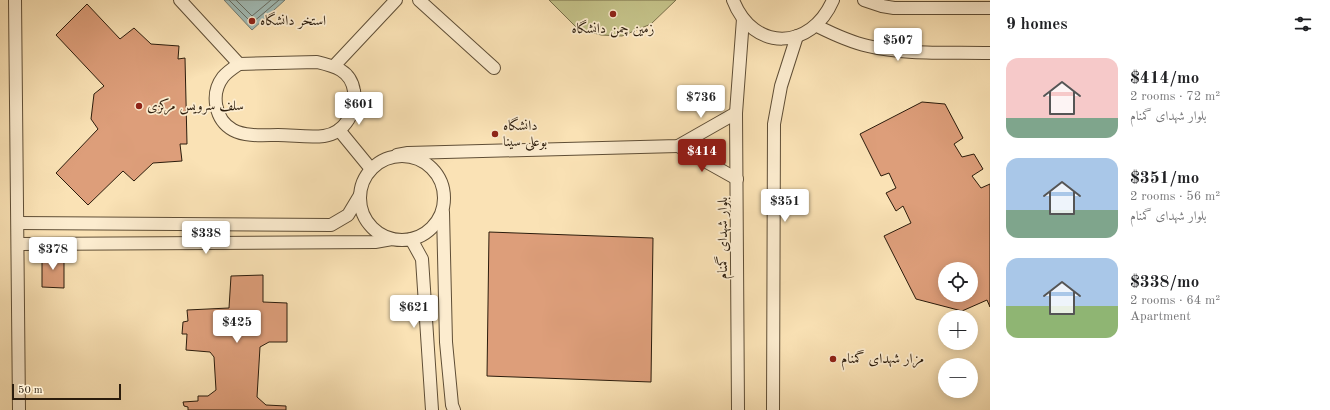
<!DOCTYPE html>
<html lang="en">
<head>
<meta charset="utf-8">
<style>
  :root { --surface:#fff; --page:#f6f6f6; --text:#202124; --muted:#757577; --accent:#8f2418 }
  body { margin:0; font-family:"Old Standard TT",Amiri,serif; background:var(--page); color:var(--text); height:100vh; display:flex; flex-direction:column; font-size:15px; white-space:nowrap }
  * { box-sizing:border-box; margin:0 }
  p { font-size:13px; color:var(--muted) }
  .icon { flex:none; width:22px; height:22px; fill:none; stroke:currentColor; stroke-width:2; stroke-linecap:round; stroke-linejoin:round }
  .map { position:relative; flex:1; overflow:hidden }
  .details { display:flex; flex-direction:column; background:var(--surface); width:340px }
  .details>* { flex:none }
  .tools { position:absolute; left:938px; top:262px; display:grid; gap:8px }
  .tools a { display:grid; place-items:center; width:40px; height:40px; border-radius:50%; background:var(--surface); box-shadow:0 2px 10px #0003; font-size:20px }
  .scale { position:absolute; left:12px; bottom:10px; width:109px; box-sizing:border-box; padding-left:4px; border:2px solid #2b1c0c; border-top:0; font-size:11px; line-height:14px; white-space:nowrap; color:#2b1c0c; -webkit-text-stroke:3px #fceccf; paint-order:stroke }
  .price { position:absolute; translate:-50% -34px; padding:0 9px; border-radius:4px; background:#fff; color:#222; font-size:13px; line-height:26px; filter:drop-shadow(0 1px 2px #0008) }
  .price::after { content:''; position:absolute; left:50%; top:24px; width:12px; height:9px; margin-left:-6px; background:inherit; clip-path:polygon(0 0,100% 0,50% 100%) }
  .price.selected { background:var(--accent); color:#fff }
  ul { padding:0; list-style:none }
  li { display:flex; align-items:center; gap:12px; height:100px; padding:0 16px }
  li span { display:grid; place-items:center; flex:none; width:112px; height:80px; border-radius:12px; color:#555 }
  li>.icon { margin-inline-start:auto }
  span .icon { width:48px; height:48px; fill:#fffc; stroke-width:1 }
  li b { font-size:17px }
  h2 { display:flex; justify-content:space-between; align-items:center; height:48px; padding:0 16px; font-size:17px }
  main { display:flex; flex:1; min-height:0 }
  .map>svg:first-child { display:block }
</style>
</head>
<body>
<main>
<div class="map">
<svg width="990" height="410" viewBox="0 0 990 410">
  <rect width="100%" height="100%" fill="#fae2b5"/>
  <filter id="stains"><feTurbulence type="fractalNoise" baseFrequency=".005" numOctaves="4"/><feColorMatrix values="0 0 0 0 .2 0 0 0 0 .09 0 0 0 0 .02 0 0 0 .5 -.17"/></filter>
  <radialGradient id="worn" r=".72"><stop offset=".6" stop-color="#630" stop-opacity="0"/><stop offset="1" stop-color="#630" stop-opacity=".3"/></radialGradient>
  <polygon fill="#c4c289" stroke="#786f4a" points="549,0 676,0 651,24 622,36 601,35 577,28"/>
  <polygon fill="#a1bcb7" stroke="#727c73" points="224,0 285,0 252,30"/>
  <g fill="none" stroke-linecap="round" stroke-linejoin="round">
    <g stroke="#666c62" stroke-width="1">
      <polyline points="229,0 252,23 279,0"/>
      <polyline points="236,0 252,16 271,0"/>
    </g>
  </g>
  <g fill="#dd9e7a" stroke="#2b1c0c" fill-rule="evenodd">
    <polygon points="87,4 120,39 134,28 151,44 179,46 178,59 185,58 187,144 180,144 182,161 153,163 134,181 123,171 88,205 56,173 98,129 91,119 94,94 104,86 56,35"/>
    <path d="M922 102 945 104 963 138 954 144 962 157 974 154 983 169 972 176 981 188 990 184V307L987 300 962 311 916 299 884 236 911 223 903 206 896 211 886 193 896 188 889 173 881 176 860 134ZM945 269H971V295H945Z"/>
    <polygon points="489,232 653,238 651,382 487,376"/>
    <polygon points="64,254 64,288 42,287 42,256"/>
    <polygon points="263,275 263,302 287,303 287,342 269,342 260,347 257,397 266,405 286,406 286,410 188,410 188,407 184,406 183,402 198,401 198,396 208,396 216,390 214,357 210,352 186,350 187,334 182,334 183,322 188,321 187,310 229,308 231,276"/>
  </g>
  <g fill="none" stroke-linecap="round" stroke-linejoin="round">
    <g stroke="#5f4e36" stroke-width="14">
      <g id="street">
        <polyline points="15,0 19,410"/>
        <polyline points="180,0 239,64"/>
        <polyline points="419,0 494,68"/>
        <path d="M733 0C753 52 811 51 833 0"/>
        <polyline points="864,0 882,6 894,8 990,8"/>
        <path d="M817 26C833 34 850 42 868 46 904 55 952 52 990 53"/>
        <path d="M317 62C334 66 351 70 354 91 358 110 345 133 324 136 309 138 293 135 278 135 264 135 246 137 233 130 215 120 210 94 223 77 227 72 233 68 239 64Z"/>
        <polyline points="334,66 396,0"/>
        <polyline points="339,130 371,169"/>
        <polyline points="678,146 737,179"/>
        <polyline points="397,155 408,153 678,146 736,113"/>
        <circle cx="402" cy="198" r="42"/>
        <polyline points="443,212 446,342 452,405 454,410"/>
        <polyline points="18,223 331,225 348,215 360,195"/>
        <polyline points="411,239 422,259 432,410"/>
        <polyline points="18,244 375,242 392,239"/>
        <polyline points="738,410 736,113 743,19"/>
        <polyline points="773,410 774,124 781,86 797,36"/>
      </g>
    </g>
    <use href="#street" stroke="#fceccf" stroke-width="12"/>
  </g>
  <g fill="#8f2418" stroke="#fceccf" stroke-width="1.5">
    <circle cx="613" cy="14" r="4"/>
    <circle cx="252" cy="21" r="4"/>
    <circle cx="139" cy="106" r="4"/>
    <circle cx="495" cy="134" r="4"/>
    <circle cx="833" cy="359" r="4"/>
  </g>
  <g text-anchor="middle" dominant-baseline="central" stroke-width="3.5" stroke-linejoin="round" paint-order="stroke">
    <g font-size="14" fill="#2b1c0c" stroke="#fceccf" text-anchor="start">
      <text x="260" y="21">استخر دانشگاه</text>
      <text x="613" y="29" text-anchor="middle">زمین چمن دانشگاه</text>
      <text x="147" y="106">سلف سرویس مرکزی</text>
      <text x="503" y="126">دانشگاه<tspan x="503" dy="16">بوعلی سینا</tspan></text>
      <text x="841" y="359">مزار شهدای گمنام</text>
    </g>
    <g font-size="14" fill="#2b1c0c" stroke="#fceccf">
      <text transform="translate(723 238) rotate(-90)">بلوار شهدای گمنام</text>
    </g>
  </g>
  <rect width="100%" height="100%" filter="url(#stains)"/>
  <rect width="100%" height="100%" fill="url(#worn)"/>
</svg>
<div class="tools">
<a><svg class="icon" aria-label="locate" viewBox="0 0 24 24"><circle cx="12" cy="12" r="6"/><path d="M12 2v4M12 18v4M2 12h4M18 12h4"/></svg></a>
<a>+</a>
<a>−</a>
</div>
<div class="scale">50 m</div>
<b class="price" style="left:898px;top:62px">$507</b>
<b class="price" style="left:701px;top:119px">$736</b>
<b class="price" style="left:359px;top:126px">$601</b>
<b class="price selected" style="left:702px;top:173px">$414</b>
<b class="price" style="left:785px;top:223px">$351</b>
<b class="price" style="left:206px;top:255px">$338</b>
<b class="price" style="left:53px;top:271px">$378</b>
<b class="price" style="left:414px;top:329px">$621</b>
<b class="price" style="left:237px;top:344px">$425</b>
</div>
<section class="details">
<h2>9 homes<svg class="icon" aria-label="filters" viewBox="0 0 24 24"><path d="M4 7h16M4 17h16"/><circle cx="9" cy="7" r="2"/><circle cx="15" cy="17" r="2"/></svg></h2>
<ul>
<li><span style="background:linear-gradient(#f6c9c9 75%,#7fa58c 0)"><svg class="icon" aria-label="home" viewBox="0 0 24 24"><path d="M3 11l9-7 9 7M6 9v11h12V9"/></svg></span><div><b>$414/mo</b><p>2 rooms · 72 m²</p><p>بلوار شهدای گمنام</p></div></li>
<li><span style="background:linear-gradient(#a9c7e8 65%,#7fa58c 0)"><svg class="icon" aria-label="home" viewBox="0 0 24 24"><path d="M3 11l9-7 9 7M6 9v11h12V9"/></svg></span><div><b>$351/mo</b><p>2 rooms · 56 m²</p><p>بلوار شهدای گمنام</p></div></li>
<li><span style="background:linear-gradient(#a9c7e8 60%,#8fb573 0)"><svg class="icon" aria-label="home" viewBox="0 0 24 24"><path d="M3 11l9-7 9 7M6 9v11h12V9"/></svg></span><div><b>$338/mo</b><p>2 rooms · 64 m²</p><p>Apartment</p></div></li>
</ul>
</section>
</main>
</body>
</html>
